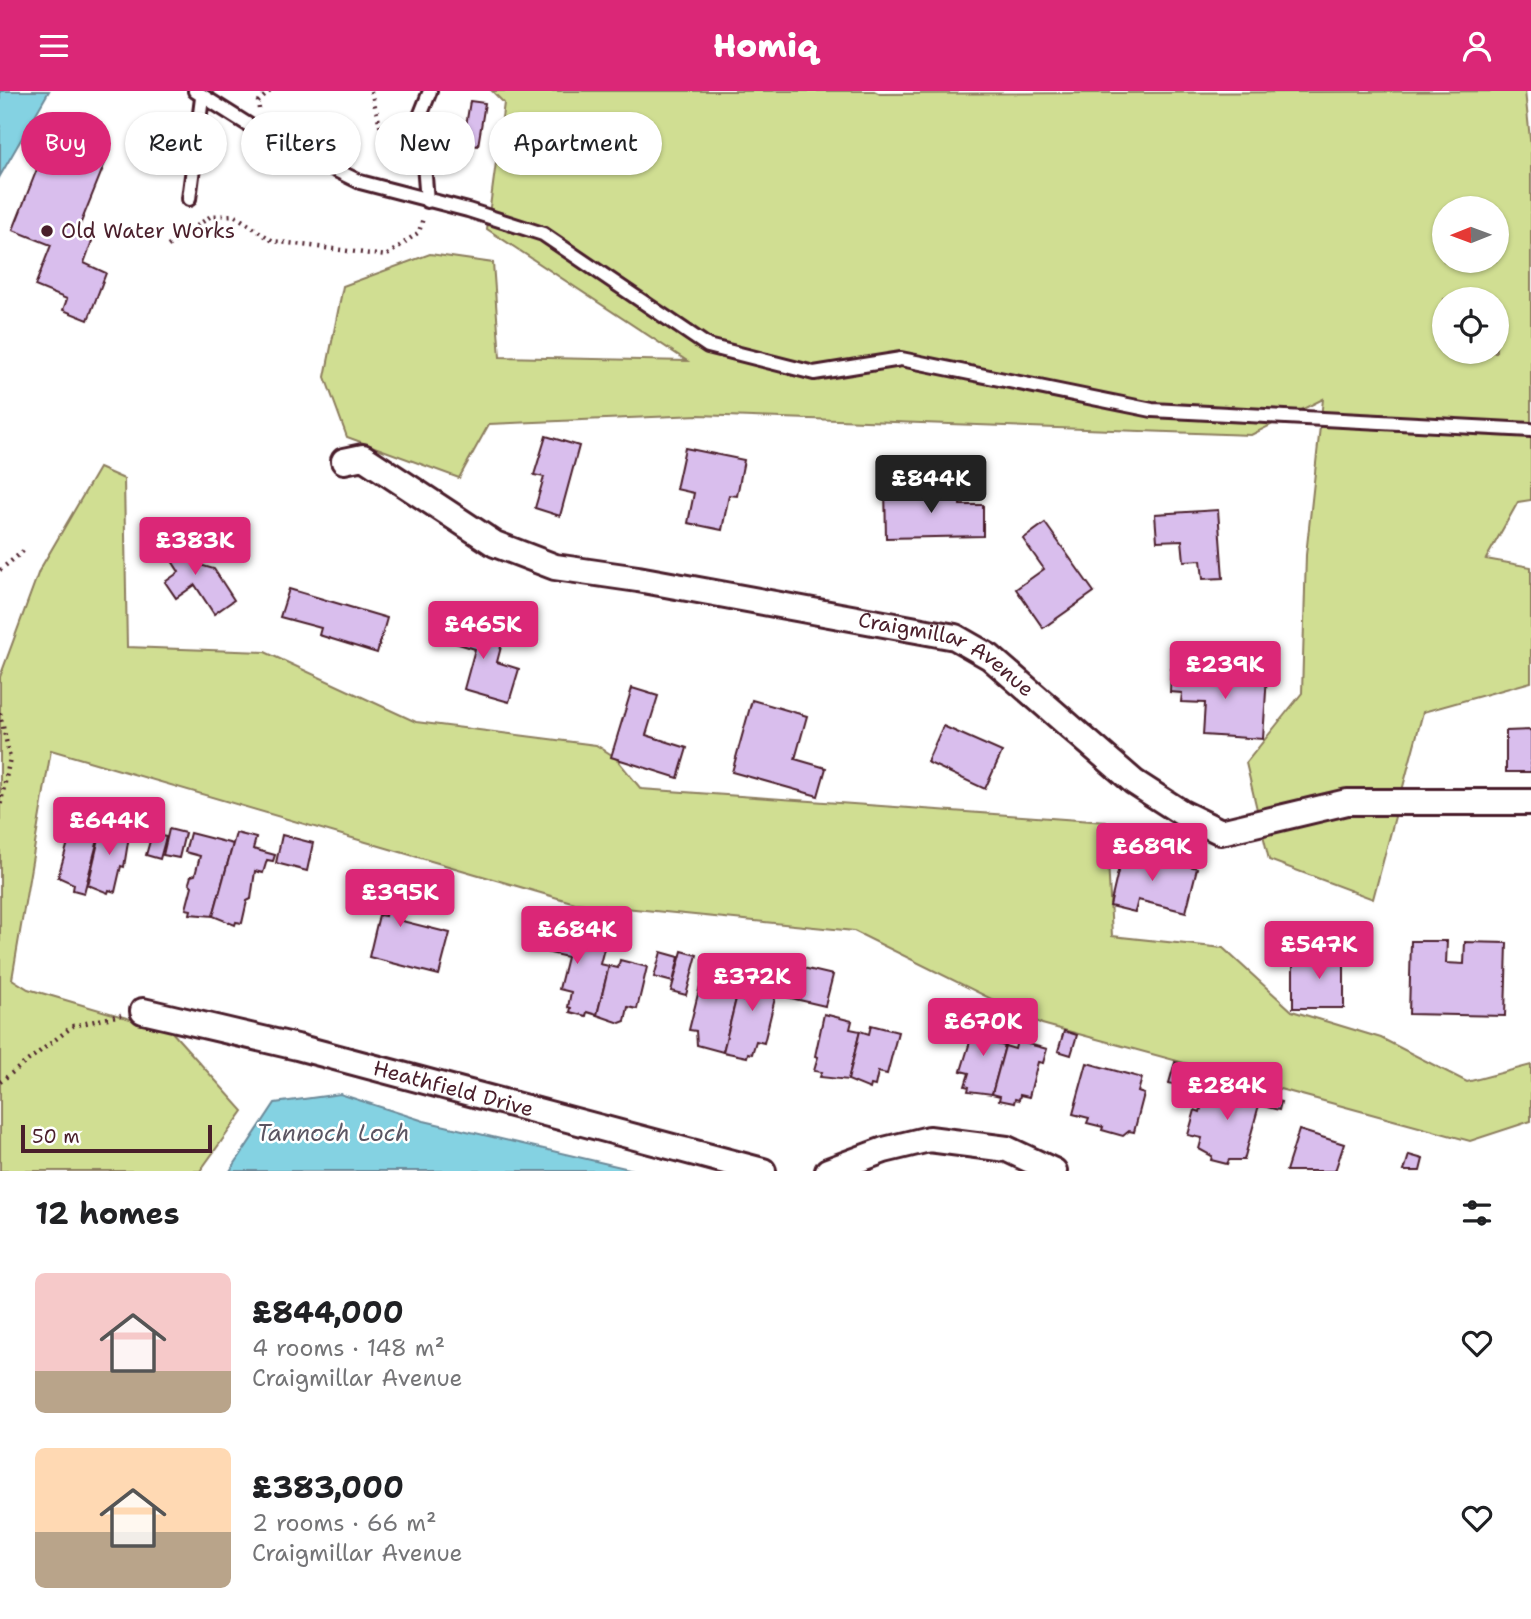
<!DOCTYPE html>
<html lang="en">
<head>
<meta charset="utf-8">
<style>
  :root { --surface:#fff; --page:#f2f2f2; --text:#202124; --muted:#757577; --accent:#db2777 }
  body { margin:0; font-family:"Shantell Sans",sans-serif; background:var(--page); color:var(--text); height:100vh; display:flex; flex-direction:column; font-size:26px; white-space:nowrap }
  * { box-sizing:border-box; margin:0 }
  p { font-size:23px; color:var(--muted) }
  .icon { flex:none; width:38px; height:38px; fill:none; stroke:currentColor; stroke-width:2; stroke-linecap:round; stroke-linejoin:round }
  .map { position:relative; height:1080px; overflow:hidden }
  .drawer { display:flex; flex-direction:column; background:var(--surface); flex:1 }
  .drawer>* { flex:none }
  .hud { position:absolute; left:21px; top:21px; width:700px; height:63px; display:flex; gap:14px }
  .needle { width:46px; rotate:269deg }
  .buttons { position:absolute; left:1432px; top:105px; display:grid; gap:14px }
  .buttons a { display:grid; place-items:center; width:77px; height:77px; border-radius:50%; background:var(--surface); box-shadow:0 2px 5px #0004; font-size:35px }
  .scale { position:absolute; left:21px; bottom:18px; width:191px; box-sizing:border-box; padding-left:7px; border:4px solid #4a1f2b; border-top:0; font-size:19px; line-height:24px; white-space:nowrap; color:#4a1f2b; -webkit-text-stroke:5px #fff; paint-order:stroke }
  .price { position:absolute; translate:-50% -60px; padding:0 16px; border-radius:7px; background:var(--accent); color:#fff; font-size:23px; line-height:46px; filter:drop-shadow(0 2px 4px #0008) }
  .price::after { content:''; position:absolute; left:50%; top:42px; width:21px; height:16px; margin-left:-10px; background:inherit; clip-path:polygon(0 0,100% 0,50% 100%) }
  .price.current { background:#222; color:#fff }
  ul { padding:0; list-style:none }
  li { display:flex; align-items:center; gap:21px; height:175px; padding:0 35px }
  li span { display:grid; place-items:center; flex:none; width:196px; height:140px; border-radius:10px; color:#555 }
  li>.icon { margin-inline-start:auto }
  span .icon { width:84px; height:84px; fill:#fffc; stroke-width:1 }
  li b { font-size:30px }
  h2 { display:flex; justify-content:space-between; align-items:center; height:84px; padding:0 35px; font-size:30px }
  .chip { padding:0 24px; border-radius:32px; background:var(--surface); box-shadow:0 2px 5px #0004; font-size:24px; line-height:63px }
  .chip.current { background:var(--accent); color:#fff }
  header { display:flex; justify-content:space-between; align-items:center; height:91px; padding:0 35px; background:var(--accent); color:#fff; font-size:32px; font-weight:800 }
  .map>svg:first-child { display:block }
</style>
</head>
<body>
<header><svg class="icon" aria-label="menu" viewBox="0 0 24 24"><path d="M4 6h16M4 12h16M4 18h16"/></svg>Homiq<svg class="icon" aria-label="person" viewBox="0 0 24 24"><circle cx="12" cy="8" r="4"/><path d="M4 21q1-7 8-7t8 7"/></svg></header>
<div class="map">
<svg width="1531" height="1080" viewBox="0 0 1531 1080">
  <rect width="100%" height="100%" fill="#fff"/>
  <filter id="ink" filterUnits="userSpaceOnUse"><feTurbulence type="fractalNoise" baseFrequency=".0143" numOctaves="2"/><feDisplacementMap in="SourceGraphic" scale="14" xChannelSelector="R" yChannelSelector="G"/><feConvolveMatrix kernelMatrix="1 2 1 2 8 2 1 2 1" color-interpolation-filters="sRGB"/></filter>
  <g filter="url(#ink)">
    <g fill="#d0de92" stroke="#8d7e5e" stroke-width="2" fill-rule="evenodd">
      <path d="M492 0H874L880 3 1525 0 1531 58V409L1518 411 1486 468 1531 476V591L1423 621 1373 808 1269 769 1246 672 1302 602 1306 464 1323 308 1251 344 699 324 489 333 459 387 347 346 325 286 343 195 430 163 493 172 500 266 687 270 487 138 504 12ZM1444 117H1496V170H1444ZM1444 208H1496V261H1444Z"/>
      <polygon points="99,377 124,388 127,556 265,561 416,631 596,654 615,666 641,698 1106,731 1112,845 1223,857 1292,920 1381,947 1467,991 1531,974 1531,1030 1470,1050 1042,933 854,840 575,812 51,659 12,888 28,898 171,940 243,1020 200,1080 0,1080 0,586 39,480"/>
    </g>
    <g fill="#84d2e2" stroke="#6d8a99" stroke-width="2">
      <polygon points="0,0 49,0 0,85"/>
      <polygon points="340,1003 424,1030 638,1080 230,1080 275,1012"/>
    </g>
    <g fill="#d9beed" stroke="#4a1f2b" stroke-width="2">
      <polygon points="470,10 485,12 478,55 463,53"/>
      <polygon points="71,53 107,67 76,144 92,150 84,172 106,182 88,229 63,219 67,208 35,195 51,154 13,139 39,73 60,82"/>
      <polygon points="546,345 579,355 560,425 535,417 544,386 534,384"/>
      <polygon points="685,357 744,369 737,405 729,404 722,439 688,432 694,402 676,398"/>
      <polygon points="908,394 908,407 928,407 928,399 960,398 960,414 983,414 983,445 886,447 885,395"/>
      <polygon points="1218,419 1223,487 1203,488 1201,469 1184,470 1182,449 1157,450 1155,423"/>
      <polygon points="1045,432 1094,501 1043,537 1016,498 1044,478 1023,448"/>
      <polygon points="173,442 193,472 214,478 234,509 214,523 195,494 176,507 165,491 179,481 160,451"/>
      <polygon points="289,498 387,527 377,562 319,544 321,537 280,526"/>
      <polygon points="449,525 480,534 478,545 502,552 497,571 519,578 509,611 464,598 475,558 442,548"/>
      <polygon points="1171,578 1267,584 1263,648 1203,644 1205,612 1181,611 1182,602 1170,601"/>
      <polygon points="632,597 658,605 646,644 687,657 678,687 611,666"/>
      <polygon points="752,609 807,625 795,668 826,677 818,705 732,681"/>
      <polygon points="943,635 1002,661 985,698 927,671"/>
      <polygon points="1531,639 1531,681 1506,681 1506,640"/>
      <polygon points="95,719 105,722 84,802 73,799 74,793 58,786 74,731 91,735"/>
      <polygon points="105,722 115,724 111,741 129,745 124,776 121,775 115,801 109,799 108,802 88,794"/>
      <polygon points="169,738 185,742 179,767 163,764"/>
      <polygon points="190,742 233,753 213,825 190,823 191,819 186,818 192,795 189,792 191,785 195,784 200,765 185,761"/>
      <polygon points="236,742 256,747 253,758 275,764 273,770 267,769 263,782 255,780 251,808 247,810 242,832 236,831 235,834 213,825"/>
      <polygon points="152,743 166,746 160,768 146,764"/>
      <polygon points="282,744 313,752 307,780 276,772"/>
      <polygon points="1123,759 1197,777 1186,821 1138,809 1135,821 1110,815"/>
      <polygon points="364,779 398,787 393,804 409,810 407,820 400,818 398,829 450,842 439,884 369,866 379,824 385,825 386,819 356,811"/>
      <polygon points="541,829 567,836 562,854 574,857 579,839 607,846 600,873 609,875 597,924 587,921 586,925 570,921 571,917 568,916 571,901 559,898 567,866 533,858"/>
      <polygon points="1411,850 1447,850 1446,872 1464,873 1465,851 1507,852 1505,925 1409,923"/>
      <polygon points="1307,857 1327,857 1327,868 1344,868 1344,917 1293,917 1293,871 1307,871"/>
      <polygon points="682,860 697,864 686,904 671,900"/>
      <polygon points="661,861 679,866 673,891 654,886"/>
      <polygon points="707,867 735,874 727,906 736,908 723,961 697,954 696,940 689,939"/>
      <polygon points="620,869 647,876 637,918 628,916 625,930 620,932 597,924 609,875 618,877"/>
      <polygon points="755,872 776,877 771,897 777,899 764,952 756,950 752,963 748,962 747,966 723,961 736,908 745,910"/>
      <polygon points="786,873 833,884 825,915 778,904"/>
      <polygon points="947,915 962,919 957,940 942,936"/>
      <polygon points="824,923 852,930 850,938 860,940 848,989 820,986 822,981 814,980 818,966 815,965"/>
      <polygon points="977,928 1001,934 996,953 1005,955 992,1003 968,1000 969,996 965,995 969,982 961,980"/>
      <polygon points="871,934 898,941 887,983 878,981 875,995 871,994 870,998 848,989 860,940 869,943"/>
      <polygon points="1064,940 1077,944 1071,964 1058,960"/>
      <polygon points="1017,950 1047,958 1043,972 1038,971 1029,1006 1020,1004 1019,1009 1015,1008 1014,1012 999,1009 1000,1005 992,1003 1005,955 1015,958"/>
      <polygon points="1175,971 1189,975 1184,996 1169,992"/>
      <polygon points="1087,972 1142,987 1138,1001 1144,1003 1134,1041 1129,1040 1123,1045 1102,1039 1103,1036 1087,1032 1089,1027 1073,1023"/>
      <polygon points="1208,991 1281,1011 1279,1019 1259,1014 1244,1069 1229,1069 1227,1073 1211,1069 1212,1065 1199,1058 1202,1047 1188,1044 1195,1019 1200,1021"/>
      <polygon points="1299,1039 1344,1053 1335,1080 1286,1080"/>
      <polygon points="1409,1064 1423,1068 1420,1080 1404,1080"/>
    </g>
    <g fill="none" stroke-linecap="round" stroke-linejoin="round">
      <g stroke="#4a1f2b" stroke-width="18">
        <g id="service">
          <polyline points="195,0 263,43 360,91 468,119 543,143 708,255 814,282 901,268 1152,319 1531,339"/>
          <polyline points="189,108 202,7"/>
          <polyline points="427,110 420,25 430,0"/>
        </g>
      </g>
      <g stroke="#4a1f2b" stroke-width="30">
        <g id="minor">
          <path id="s1" d="M344 370 363 366 495 453 555 476 638 488 955 546 990 566 1134 691 1182 722 1221 741 1347 711H1531"/>
          <path id="s2" d="M143 920 297 956 763 1080"/>
          <polyline points="828,1080 884,1059 929,1048 1007,1058 1054,1080"/>
        </g>
      </g>
      <g stroke="#4a1f2b" stroke-width="4.5" stroke-dasharray="2 5" stroke-linecap="butt">
        <polyline points="371,0 392,80"/>
        <polyline points="259,18 258,11 270,0"/>
        <polyline points="444,78 455,42"/>
        <polyline points="168,155 211,125 234,124 273,150 386,165 419,141 423,127"/>
        <polyline points="0,479 27,457"/>
        <polyline points="0,622 10,667 0,716"/>
        <polyline points="0,991 73,935 121,924"/>
      </g>
      <use href="#service" stroke="#fff" stroke-width="12"/>
      <use href="#minor" stroke="#fff" stroke-width="24"/>
    </g>
  </g>
  <circle fill="#4a1f2b" stroke="#fff" stroke-width="2.5" cx="47" cy="140" r="7"/>
  <g text-anchor="middle" dominant-baseline="central" stroke-width="5" stroke-linejoin="round" paint-order="stroke">
    <g font-size="21" fill="#4a1f2b" stroke="#fff" text-anchor="start">
      <text x="61" y="140">Old Water Works</text>
    </g>
    <g font-size="21" fill="#4a1f2b" stroke="#fff">
      <text stroke="none"><textPath href="#s1" startOffset="646">Craigmillar Avenue</textPath></text>
      <text stroke="none"><textPath href="#s2" startOffset="320">Heathfield Drive</textPath></text>
    </g>
    <g font-size="23" font-style="italic" fill="#5b5562" stroke="#fff">
      <text x="333" y="1042">Tannoch Loch</text>
    </g>
  </g>
</svg>
<div class="buttons">
<a><svg class="needle" viewBox="-14 -14 28 28"><path d="M0-13l5 13h-10z" fill="#e53935"/><path d="M0 13l5-13h-10z" fill="#757577"/></svg></a>
<a><svg class="icon" aria-label="locate" viewBox="0 0 24 24"><circle cx="12" cy="12" r="6"/><path d="M12 2v4M12 18v4M2 12h4M18 12h4"/></svg></a>
</div>
<div class="scale">50 m</div>
<b class="price current" style="left:931px;top:424px">£844K</b>
<b class="price" style="left:195px;top:486px">£383K</b>
<b class="price" style="left:483px;top:570px">£465K</b>
<b class="price" style="left:1225px;top:610px">£239K</b>
<b class="price" style="left:109px;top:766px">£644K</b>
<b class="price" style="left:1152px;top:792px">£689K</b>
<b class="price" style="left:400px;top:838px">£395K</b>
<b class="price" style="left:577px;top:875px">£684K</b>
<b class="price" style="left:1319px;top:890px">£547K</b>
<b class="price" style="left:752px;top:922px">£372K</b>
<b class="price" style="left:983px;top:967px">£670K</b>
<b class="price" style="left:1227px;top:1031px">£284K</b>
<div class="hud">
<a class="chip current">Buy</a>
<a class="chip">Rent</a>
<a class="chip">Filters</a>
<a class="chip">New</a>
<a class="chip">Apartment</a>
</div>
</div>
<section class="drawer">
<h2>12 homes<svg class="icon" aria-label="filters" viewBox="0 0 24 24"><path d="M4 7h16M4 17h16"/><circle cx="9" cy="7" r="2"/><circle cx="15" cy="17" r="2"/></svg></h2>
<ul>
<li><span style="background:linear-gradient(#f6c9c9 70%,#b9a48a 0)"><svg class="icon" aria-label="home" viewBox="0 0 24 24"><path d="M3 11l9-7 9 7M6 9v11h12V9"/></svg></span><div><b>£844,000</b><p>4 rooms · 148 m²</p><p>Craigmillar Avenue</p></div><svg class="icon" aria-label="heart" viewBox="0 0 24 24"><path d="M12 20l-8-8c-3-5 5-10 8-4 3-6 11-1 8 4z"/></svg></li>
<li><span style="background:linear-gradient(#ffd9b3 60%,#b9a48a 0)"><svg class="icon" aria-label="home" viewBox="0 0 24 24"><path d="M3 11l9-7 9 7M6 9v11h12V9"/></svg></span><div><b>£383,000</b><p>2 rooms · 66 m²</p><p>Craigmillar Avenue</p></div><svg class="icon" aria-label="heart" viewBox="0 0 24 24"><path d="M12 20l-8-8c-3-5 5-10 8-4 3-6 11-1 8 4z"/></svg></li>
</ul>
</section>
</body>
</html>
